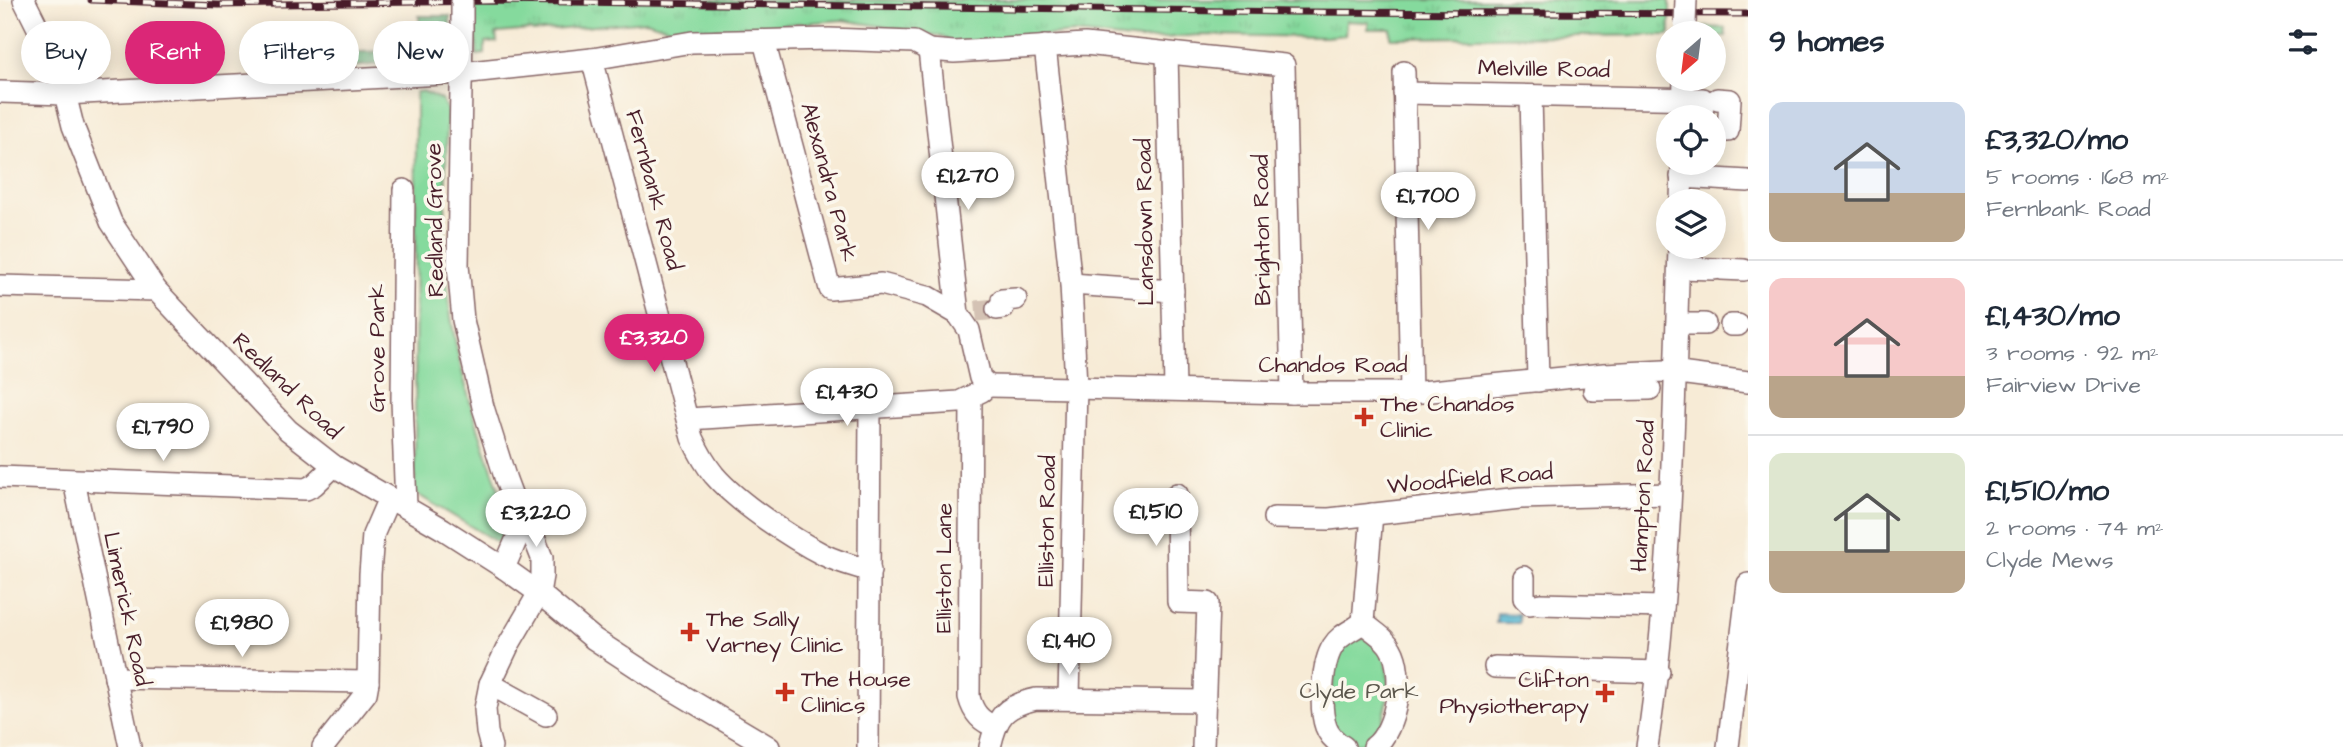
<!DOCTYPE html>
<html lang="en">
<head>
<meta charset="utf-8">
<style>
  :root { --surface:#fff; --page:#f2f2f3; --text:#1f2937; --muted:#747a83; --line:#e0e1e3; --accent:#db2777 }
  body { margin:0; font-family:"Architects Daughter",sans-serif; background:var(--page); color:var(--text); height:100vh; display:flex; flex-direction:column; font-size:26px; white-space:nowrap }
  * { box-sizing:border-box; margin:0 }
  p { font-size:23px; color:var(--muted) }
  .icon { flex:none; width:38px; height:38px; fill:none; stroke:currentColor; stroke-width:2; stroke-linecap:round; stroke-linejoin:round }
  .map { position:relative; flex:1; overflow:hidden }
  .drawer { display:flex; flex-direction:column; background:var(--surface); width:595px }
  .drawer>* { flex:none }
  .guide { position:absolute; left:21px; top:21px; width:665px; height:63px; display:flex; gap:14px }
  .needle { width:46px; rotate:208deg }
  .fabs { position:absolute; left:1656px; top:21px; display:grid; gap:14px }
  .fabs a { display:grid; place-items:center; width:70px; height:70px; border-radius:50%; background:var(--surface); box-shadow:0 4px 18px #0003; font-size:35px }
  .price { position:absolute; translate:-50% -60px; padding:0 16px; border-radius:24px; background:#fff; color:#222; font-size:23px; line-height:46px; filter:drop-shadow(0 2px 4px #0008) }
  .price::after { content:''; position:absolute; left:50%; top:42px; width:21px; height:16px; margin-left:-10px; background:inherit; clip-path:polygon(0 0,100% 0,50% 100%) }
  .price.current { background:var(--accent); color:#fff }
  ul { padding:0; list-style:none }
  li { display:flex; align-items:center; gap:21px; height:175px; padding:0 21px }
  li+li { border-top:2px solid var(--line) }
  li span { display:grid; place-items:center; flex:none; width:196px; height:140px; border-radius:14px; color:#555 }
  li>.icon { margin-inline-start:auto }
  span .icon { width:84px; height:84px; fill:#fffc; stroke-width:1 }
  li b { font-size:30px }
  h2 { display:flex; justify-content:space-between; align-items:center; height:84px; padding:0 21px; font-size:30px }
  .pill { padding:0 24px; border-radius:32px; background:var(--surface); box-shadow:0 4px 18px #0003; font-size:24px; line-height:63px }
  .pill.current { background:var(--accent); color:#fff }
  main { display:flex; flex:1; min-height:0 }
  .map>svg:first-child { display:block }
</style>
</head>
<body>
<main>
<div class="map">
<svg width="1748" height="747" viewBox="0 0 1748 747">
  <defs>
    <pattern id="grass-tufts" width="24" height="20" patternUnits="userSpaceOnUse" patternTransform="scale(1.75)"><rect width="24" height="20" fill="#85da9d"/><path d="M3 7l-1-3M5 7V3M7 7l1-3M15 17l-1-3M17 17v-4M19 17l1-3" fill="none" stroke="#74bb87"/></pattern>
    <pattern id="forest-crowns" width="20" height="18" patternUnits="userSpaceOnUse" patternTransform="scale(1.75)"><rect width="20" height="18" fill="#6cba84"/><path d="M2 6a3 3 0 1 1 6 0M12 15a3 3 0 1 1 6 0" fill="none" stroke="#5b976c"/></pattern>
    <pattern id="water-rules" width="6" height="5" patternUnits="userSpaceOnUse" patternTransform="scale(1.75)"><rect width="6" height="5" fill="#5cc0da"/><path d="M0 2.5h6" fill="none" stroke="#4e9bb1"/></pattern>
  </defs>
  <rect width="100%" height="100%" fill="#fbf7ec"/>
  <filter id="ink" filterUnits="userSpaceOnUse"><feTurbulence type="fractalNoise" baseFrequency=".0143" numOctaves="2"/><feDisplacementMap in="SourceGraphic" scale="14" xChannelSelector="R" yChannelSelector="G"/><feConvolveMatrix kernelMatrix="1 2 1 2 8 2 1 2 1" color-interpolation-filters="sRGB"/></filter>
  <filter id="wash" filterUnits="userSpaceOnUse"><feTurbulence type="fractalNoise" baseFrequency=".00686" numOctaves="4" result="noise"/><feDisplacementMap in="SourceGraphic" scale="28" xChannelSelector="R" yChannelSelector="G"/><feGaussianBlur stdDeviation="1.57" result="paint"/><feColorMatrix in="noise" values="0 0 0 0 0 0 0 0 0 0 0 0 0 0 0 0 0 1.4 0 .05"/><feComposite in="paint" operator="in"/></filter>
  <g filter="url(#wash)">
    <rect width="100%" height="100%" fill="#f7ebd6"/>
    <g fill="url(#grass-tufts)" stroke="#687c64" stroke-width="2">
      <polygon points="475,0 1670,0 1670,33 1668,35 1391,38 1391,29 1368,29 1368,22 1346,21 1345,35 1325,37 1199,35 1140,40 1075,33 954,43 940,36 843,20 682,32 646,21 533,32 530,30 499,33 496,34 497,42 485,43 485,54 477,55"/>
      <polygon points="1700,27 1725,28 1726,36 1713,38 1713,33 1700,33"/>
    </g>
    <g fill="url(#forest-crowns)" stroke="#5b6c58" stroke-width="2">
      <polygon points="419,16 450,16 451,48 428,48 420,43"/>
      <polygon points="391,25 410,25 409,61 301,72 300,54 392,51"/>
    </g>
    <g fill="#85da9d" stroke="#687c64" stroke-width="2">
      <path d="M423 91 442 100 447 110C447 171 442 233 448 293 456 372 484 447 510 521L511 531 505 541 497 542 415 493 416 92Z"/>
      <path d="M1356 638C1364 638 1375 639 1380 647 1394 668 1391 730 1366 742 1361 745 1355 743 1350 742L1331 723 1330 713 1336 654Z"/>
    </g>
    <polygon fill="url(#water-rules)" stroke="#537082" stroke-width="2" points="1497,613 1519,614 1519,623 1496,623"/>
  </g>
  <g filter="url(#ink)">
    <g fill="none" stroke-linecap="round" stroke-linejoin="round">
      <polyline stroke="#d4c2b4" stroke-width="21" stroke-dasharray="21 10" stroke-linecap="butt" points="976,311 997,309"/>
      <g stroke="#876667" stroke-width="24">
        <g id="minor">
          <polyline points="24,0 53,58 65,94 73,126 111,222 156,290 288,430 334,466 443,529 504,568 539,593 594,639 658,681 769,747"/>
          <polyline points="462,29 458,265 463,320 483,407 506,480 519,515 531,530 542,558 542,576 539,593 508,646 490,684 485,709 487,732 491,747"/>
          <polyline points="764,41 830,289 881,284 927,296 958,314"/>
          <polyline points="1045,46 1071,284 1076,386 1069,698"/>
          <polyline points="929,50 958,314 969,330 980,378 989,386"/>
          <polyline points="1167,53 1175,389"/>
          <path d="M592 59 692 438C698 451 705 464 714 475 738 503 791 538 824 555 838 562 855 566 870 571"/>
          <polyline points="1404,72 1411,393"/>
          <polyline points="0,92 65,94 461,73 592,59 692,42 829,39 914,42 929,50 954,52 1085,44 1284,65 1292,393"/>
          <polyline points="1404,93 1703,99 1702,117"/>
          <polyline points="1531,96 1538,381"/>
          <polyline points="1683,117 1684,79"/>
          <polyline points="1715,131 1728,131 1730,100 1717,99"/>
          <polyline points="1681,177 1748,181"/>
          <polyline points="404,190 402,400 406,507"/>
          <polyline points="1681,201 1682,165"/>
          <polyline points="1679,268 1714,269"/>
          <polyline points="1721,269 1744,270"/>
          <polyline points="1071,284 1173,291"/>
          <polyline points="0,286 156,290"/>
          <polyline points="997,309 1003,308 1002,300 1016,299"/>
          <polyline points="1677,324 1705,324"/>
          <polyline points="1731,325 1738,325"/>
          <polyline points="989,386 1292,393 1411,393 1604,374 1664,371 1748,382"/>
          <polyline points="1594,390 1650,389"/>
          <path d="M971 397 969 697C973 712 980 722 995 726"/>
          <polyline points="688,419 959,402 982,391"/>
          <polyline points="0,477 306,489 314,485 334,466"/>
          <polyline points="74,481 130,747"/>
          <polyline points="1177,494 1178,602 1208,603 1203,747"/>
          <polyline points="1274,518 1329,519 1520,498 1670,494"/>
          <polyline points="504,568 517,538 519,515"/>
          <polyline points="1524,577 1524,598 1530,604"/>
          <polyline points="1540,604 1663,607"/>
          <path d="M1363 622C1373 632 1385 637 1391 649 1405 673 1397 730 1374 747"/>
          <polyline points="1363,622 1372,514"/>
          <polyline points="1495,667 1659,672"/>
          <polyline points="115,678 368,682"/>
          <polyline points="490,684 546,715"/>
          <polyline points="323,747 366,693 368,682 370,574 373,535 389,498"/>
          <polyline points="868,747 870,406"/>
          <path d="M990 747C997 716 1004 706 1036 699L1204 701"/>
          <path d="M1344 747C1336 742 1329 736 1326 727 1319 708 1322 663 1333 646 1341 633 1353 631 1363 622"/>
          <path d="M1647 747C1672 582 1674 413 1679 247"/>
          <polyline points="1728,747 1748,584"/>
        </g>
      </g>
      <use href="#minor" stroke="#fff" stroke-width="21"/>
      <g stroke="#4a1f2b" stroke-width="7">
        <polyline id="rail" points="91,0 218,5 491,1 1290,12 1748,14"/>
      </g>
      <use href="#rail" stroke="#fbf7ec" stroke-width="4.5" stroke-dasharray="13" stroke-linecap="butt"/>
      <g stroke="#876667" stroke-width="24" stroke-linecap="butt">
        <g id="minor-bridge">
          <polyline points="1685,23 1686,0"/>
          <polyline points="462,29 462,0"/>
        </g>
      </g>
      <use href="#minor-bridge" stroke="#fff" stroke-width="21"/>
    </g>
  </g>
  <g fill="#c8321e" stroke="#fbf7ec" stroke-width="2.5">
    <path d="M1360.5 406.5h7v7h7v7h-7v7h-7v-7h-7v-7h7z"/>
    <path d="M686.5 621.5h7v7h7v7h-7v7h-7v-7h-7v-7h7z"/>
    <path d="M781.5 681.5h7v7h7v7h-7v7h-7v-7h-7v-7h7z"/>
    <path d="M1601.5 682.5h7v7h7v7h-7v7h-7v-7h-7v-7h7z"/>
  </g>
  <g text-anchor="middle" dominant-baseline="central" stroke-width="7" stroke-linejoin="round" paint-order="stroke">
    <g font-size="23" fill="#4a1f2b" stroke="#fbf7ec">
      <text transform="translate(1544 69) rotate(1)">Melville Road</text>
      <text transform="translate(829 182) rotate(75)">Alexandra Park</text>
      <text transform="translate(654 190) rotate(75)">Fernbank Road</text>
      <text transform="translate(435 220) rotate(-91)">Redland Grove</text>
      <text transform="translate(1145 222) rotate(-91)">Lansdown Road</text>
      <text transform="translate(1262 230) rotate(-91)">Brighton Road</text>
      <text transform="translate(377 348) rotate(-90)">Grove Park</text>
      <text x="1333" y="365">Chandos Road</text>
      <text transform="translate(287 386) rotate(44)">Redland Road</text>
      <text transform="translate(1470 479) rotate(-5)">Woodfield Road</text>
      <text transform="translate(1643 496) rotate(-87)">Hampton Road</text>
      <text transform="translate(1047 521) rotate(-89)">Elliston Road</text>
      <text transform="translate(944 568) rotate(-90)">Elliston Lane</text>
      <text transform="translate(127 609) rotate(78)">Limerick Road</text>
    </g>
    <g font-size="23" fill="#4a1f2b" stroke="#fbf7ec" text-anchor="start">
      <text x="1380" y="404">The Chandos<tspan x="1380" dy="26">Clinic</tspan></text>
      <text x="706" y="619">The Sally<tspan x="706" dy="26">Varney Clinic</tspan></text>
      <text x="801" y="679">The House<tspan x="801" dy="26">Clinics</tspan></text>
      <text x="1589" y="680" text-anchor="end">Clifton<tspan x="1589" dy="26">Physiotherapy</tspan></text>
    </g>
    <g font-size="23" fill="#5c574d" stroke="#fbf7ec">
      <text x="1359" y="691">Clyde Park</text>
    </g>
  </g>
</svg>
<div class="fabs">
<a><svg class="needle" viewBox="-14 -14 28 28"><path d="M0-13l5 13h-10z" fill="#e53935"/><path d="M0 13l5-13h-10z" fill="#747a83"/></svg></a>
<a><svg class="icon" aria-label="locate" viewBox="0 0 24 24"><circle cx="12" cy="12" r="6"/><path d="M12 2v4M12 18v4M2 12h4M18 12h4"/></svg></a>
<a><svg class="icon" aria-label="layers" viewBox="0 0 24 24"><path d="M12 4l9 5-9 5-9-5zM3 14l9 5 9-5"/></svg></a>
</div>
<b class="price" style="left:968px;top:212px">£1,270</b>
<b class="price" style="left:1428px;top:232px">£1,700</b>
<b class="price current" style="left:654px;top:374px">£3,320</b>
<b class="price" style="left:847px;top:428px">£1,430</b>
<b class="price" style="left:163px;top:463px">£1,790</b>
<b class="price" style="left:1156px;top:548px">£1,510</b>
<b class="price" style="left:536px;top:549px">£3,220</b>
<b class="price" style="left:242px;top:659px">£1,980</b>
<b class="price" style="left:1069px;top:677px">£1,410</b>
<div class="guide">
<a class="pill">Buy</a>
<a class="pill current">Rent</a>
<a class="pill">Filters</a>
<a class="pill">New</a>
</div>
</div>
<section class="drawer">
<h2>9 homes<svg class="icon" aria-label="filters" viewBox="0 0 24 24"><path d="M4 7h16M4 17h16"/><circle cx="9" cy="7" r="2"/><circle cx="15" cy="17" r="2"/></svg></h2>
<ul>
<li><span style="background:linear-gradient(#c9d6e8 65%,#b9a48a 0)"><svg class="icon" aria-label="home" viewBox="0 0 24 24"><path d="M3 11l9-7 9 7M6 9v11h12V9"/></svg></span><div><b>£3,320/mo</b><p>5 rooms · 168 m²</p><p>Fernbank Road</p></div></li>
<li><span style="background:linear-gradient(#f6c9c9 70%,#b9a48a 0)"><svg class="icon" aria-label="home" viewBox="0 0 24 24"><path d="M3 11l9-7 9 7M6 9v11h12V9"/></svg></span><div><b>£1,430/mo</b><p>3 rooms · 92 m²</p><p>Fairview Drive</p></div></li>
<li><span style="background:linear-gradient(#dfe7d0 70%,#b9a48a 0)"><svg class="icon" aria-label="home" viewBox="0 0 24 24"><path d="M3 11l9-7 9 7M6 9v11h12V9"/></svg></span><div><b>£1,510/mo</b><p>2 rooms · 74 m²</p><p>Clyde Mews</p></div></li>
</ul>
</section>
</main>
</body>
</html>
